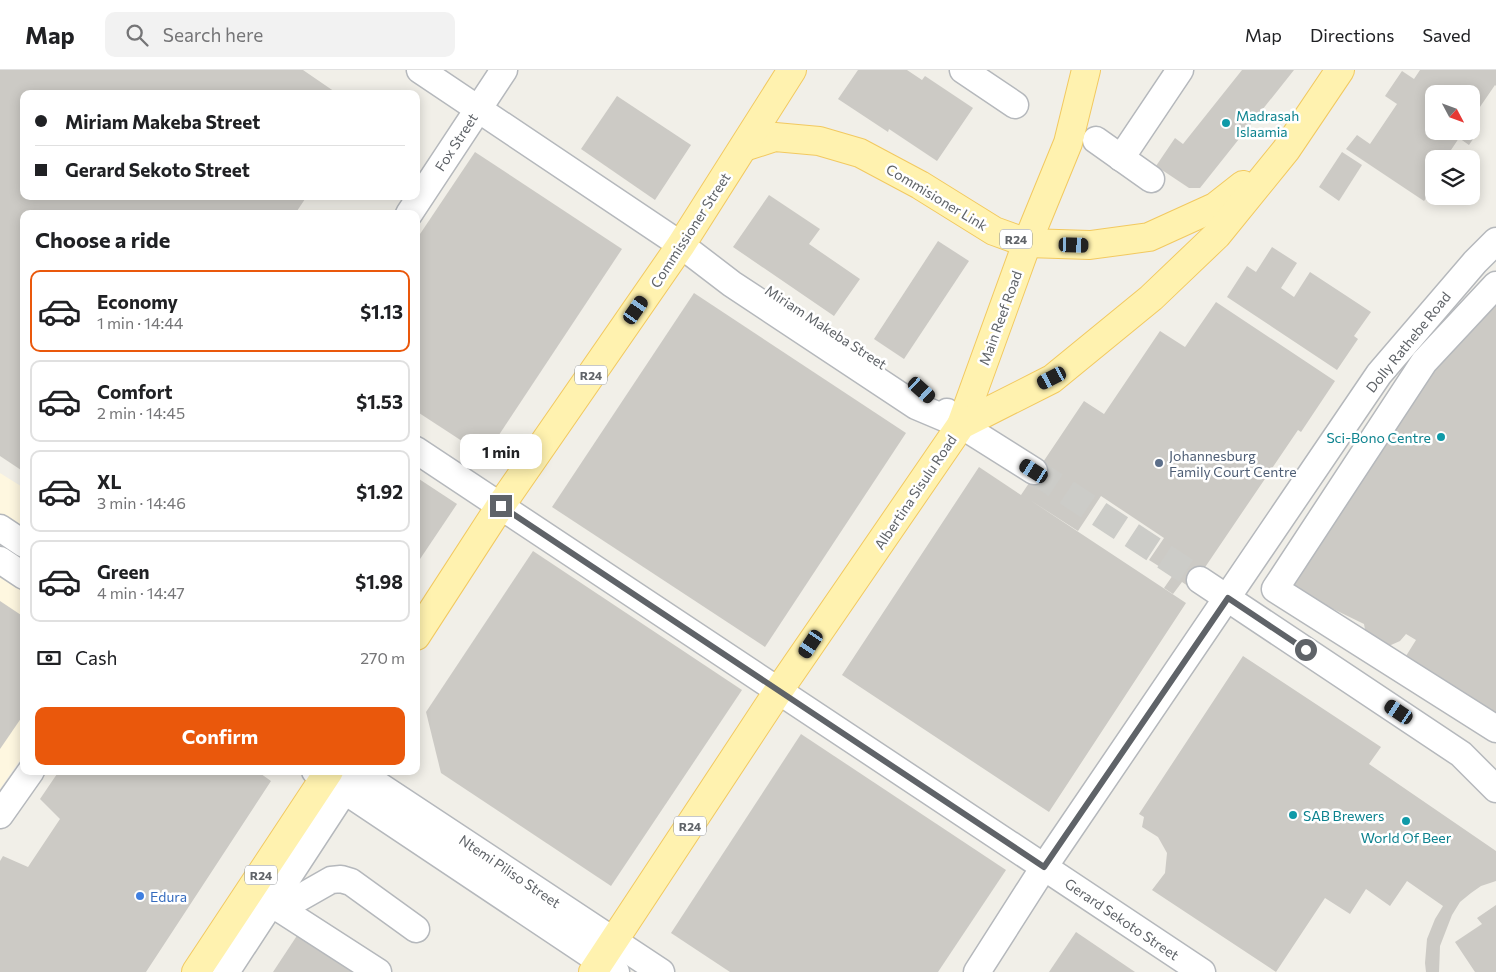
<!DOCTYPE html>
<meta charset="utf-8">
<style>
body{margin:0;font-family:Commissioner,sans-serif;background:#f2f2f2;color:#202124;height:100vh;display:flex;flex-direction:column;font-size:19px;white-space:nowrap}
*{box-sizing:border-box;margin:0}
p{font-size:16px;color:#757577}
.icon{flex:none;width:28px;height:28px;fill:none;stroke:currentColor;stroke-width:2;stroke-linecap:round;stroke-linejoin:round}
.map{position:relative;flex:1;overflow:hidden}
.panel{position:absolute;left:20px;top:140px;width:400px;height:565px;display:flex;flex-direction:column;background:#fff;border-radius:10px;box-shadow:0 2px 12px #0003}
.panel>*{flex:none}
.guide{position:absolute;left:20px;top:20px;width:400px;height:110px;border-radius:10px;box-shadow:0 2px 12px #0003;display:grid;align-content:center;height:110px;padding:0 15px;background:#fff}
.needle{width:32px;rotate:131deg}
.buttons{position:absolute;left:1425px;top:15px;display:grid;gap:10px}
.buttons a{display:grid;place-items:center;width:55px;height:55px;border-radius:10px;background:#fff;box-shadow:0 2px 12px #0003;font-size:25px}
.end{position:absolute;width:22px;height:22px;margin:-11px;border:6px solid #5f6368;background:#fff;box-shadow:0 0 0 2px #fff}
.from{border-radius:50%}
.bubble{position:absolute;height:35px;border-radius:10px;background:#fff;box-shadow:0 2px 12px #0003;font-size:16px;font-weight:700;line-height:35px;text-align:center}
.car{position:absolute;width:15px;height:30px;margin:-15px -8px;border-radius:6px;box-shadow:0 0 4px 1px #0007;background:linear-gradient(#222 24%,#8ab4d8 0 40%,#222 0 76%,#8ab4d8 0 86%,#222 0)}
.guide b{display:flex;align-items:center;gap:18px;height:48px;font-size:19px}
.guide b+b{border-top:1px solid #e0e0e0}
.guide i{width:12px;height:12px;background:#202124}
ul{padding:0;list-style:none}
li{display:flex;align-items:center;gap:15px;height:82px;margin:0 10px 8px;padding:0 5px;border:2px solid #e0e0e0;border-radius:10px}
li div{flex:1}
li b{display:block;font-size:19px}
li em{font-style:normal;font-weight:700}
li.selected{border-color:#ea580c}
li>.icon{width:45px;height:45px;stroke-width:1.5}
h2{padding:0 15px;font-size:22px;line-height:60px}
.pay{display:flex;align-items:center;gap:12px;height:55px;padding:0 15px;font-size:19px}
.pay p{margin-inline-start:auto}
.cta{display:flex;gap:10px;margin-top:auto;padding:10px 15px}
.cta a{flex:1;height:58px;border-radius:10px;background:#ea580c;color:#fff;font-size:20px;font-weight:700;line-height:58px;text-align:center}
header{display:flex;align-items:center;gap:30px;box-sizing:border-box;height:70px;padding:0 25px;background:#fff;border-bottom:1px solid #e0e0e0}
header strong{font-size:24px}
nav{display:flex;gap:28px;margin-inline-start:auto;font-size:18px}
.search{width:350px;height:45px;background:#f2f2f2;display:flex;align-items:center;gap:12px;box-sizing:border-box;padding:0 18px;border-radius:10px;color:#757577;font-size:19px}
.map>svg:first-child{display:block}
.commercial{fill:#fef7e0}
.building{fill:#cccac5}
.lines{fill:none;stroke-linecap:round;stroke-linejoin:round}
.minor-tunnel{stroke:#ccccc8;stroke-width:26;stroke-dasharray:26 13;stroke-linecap:butt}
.minor-casing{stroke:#b5b8bc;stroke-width:29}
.major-casing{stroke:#f2c960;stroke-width:30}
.minor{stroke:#fff;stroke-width:26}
.major{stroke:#fff2af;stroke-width:28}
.route{stroke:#5f6368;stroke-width:6}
.culture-dot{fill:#0f9aa8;stroke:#fff;stroke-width:2}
.service-dot{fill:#5c6f8a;stroke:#fff;stroke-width:2}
.shop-dot{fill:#3f7fe0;stroke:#fff;stroke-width:2}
.labels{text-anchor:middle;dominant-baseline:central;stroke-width:5;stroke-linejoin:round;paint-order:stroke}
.shield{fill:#fff;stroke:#8f9295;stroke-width:1}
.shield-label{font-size:12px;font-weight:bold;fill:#5f6368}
.culture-label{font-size:14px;fill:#0d838f;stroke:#fff;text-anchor:start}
.street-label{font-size:14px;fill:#5f6368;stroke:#fff}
.service-label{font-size:14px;fill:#4e5e75;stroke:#fff;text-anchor:start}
.shop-label{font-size:14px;fill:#366cbe;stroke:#fff;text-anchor:start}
</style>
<header>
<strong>Map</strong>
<div class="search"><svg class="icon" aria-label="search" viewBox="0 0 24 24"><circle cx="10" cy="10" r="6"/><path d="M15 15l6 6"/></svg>Search here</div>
<nav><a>Map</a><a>Directions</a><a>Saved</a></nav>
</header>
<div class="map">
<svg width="1496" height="902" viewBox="0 0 1496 902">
<rect width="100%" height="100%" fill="#f1efe8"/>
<!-- commercial -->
<path class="commercial" d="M0 403 24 418V684L0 719Z"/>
<!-- building -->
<g class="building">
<path d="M0 0H303L338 24H24V126H307L295 144H24V402L0 386Z"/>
<path d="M858 0H907L922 10 925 6 973 38 937 91 889 59 888 62 838 29Z"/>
<path d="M1242 0H1294L1200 118H1189L1156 96 1175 68 1183 74Z"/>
<path d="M1420 0H1496V16L1495 15 1471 50V24H1434V61H1471V60L1477 63 1469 75 1459 68 1445 89H1434V116L1424 131 1346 79 1357 65 1370 74 1397 34 1385 26 1402 1 1414 9Z"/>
<path d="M617 26 691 75 655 130 581 79Z"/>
<path d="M475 82 622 179 485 386 416 341V170Z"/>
<path d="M1342 82 1362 95 1339 131 1319 117Z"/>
<path d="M769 125 820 159 809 174 860 209 834 246 733 177Z"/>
<path d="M938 171 969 191 904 289 874 269Z"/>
<path d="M1272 177 1297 193 1281 218 1294 227 1310 202 1371 242 1354 266 1358 269 1337 300 1227 227 1247 196 1256 202Z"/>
<path d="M694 223 906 363 765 577 552 437Z"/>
<path d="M1496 229V647L1406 586 1416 570 1406 564 1400 571 1391 575 1382 576 1366 565 1364 554 1290 518 1437 290Z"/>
<path d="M1216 232 1335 311 1301 362 1298 360 1191 518 1182 512 1173 524 1164 518 1173 505 1149 490 1164 468 1101 426 1078 461 1030 430 1186 533 1049 742 842 605 979 397 1021 425 1084 331 1104 344 1160 261 1185 277Z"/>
<path d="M416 407 457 434 416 495Z"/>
<path d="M533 481 742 620 611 816 441 703 426 642Z"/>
<path d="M0 531 24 547V644L0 679Z"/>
<path d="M1243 586 1381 677 1369 694 1496 781V811L1481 816 1471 823 1460 832 1452 845 1440 876 1439 902H1426L1425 893 1427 869 1435 849 1443 836 1407 811 1390 836 1366 819 1350 844 1325 828 1276 902 1152 820 1165 803 1167 783 1158 767 1142 757 1144 747 1139 744Z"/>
<path d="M801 664 1006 800 938 902H730L671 863Z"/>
<path d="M59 701H257L271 711 146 902H0V791L3 786 28 797 60 749 40 729Z"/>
<path d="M1496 835V902H1475L1455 872 1482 854 1477 848Z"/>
<path d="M304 855 376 902H273Z"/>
<path d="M1076 862 1135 902H1049Z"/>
</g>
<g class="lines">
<!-- minor-tunnel -->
<path class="minor-tunnel" d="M1034 401 1200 510"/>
<!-- minor casing -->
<g class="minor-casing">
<g id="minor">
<path d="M420 0 681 175 732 214 916 336 961 355"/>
<path d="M963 0 1015 35"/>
<path d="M1096 70 1151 109"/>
<path d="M1121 88 1180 0"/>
<path d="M409 144 504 0"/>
<path d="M1496 215 1424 292 1275 519 1496 659"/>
<path d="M947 342 961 355 1034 401"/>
<path d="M416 380 1202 902"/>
<path d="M0 458 24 474"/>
<path d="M0 490 24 506"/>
<path d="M1200 510 1461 684 1496 719"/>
<path d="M315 701 616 902"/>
<path d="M357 701 661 902"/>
<path d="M0 745 31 701"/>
<path d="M271 833 378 902"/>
<path d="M280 839 331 810 341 809 351 812 416 859"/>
<path d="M226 902 354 706"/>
<path d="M977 902 1044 797 1379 304 1475 192 1496 171"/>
</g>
</g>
<!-- major casing -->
<g class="major-casing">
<g id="major">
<path d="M744 77 775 67 819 71 860 83 920 115 994 161 1027 173 1090 175 1149 167 1215 137 1243 115"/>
<path d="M961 355 1027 173 1068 73 1086 0"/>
<path d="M416 566 501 435 681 175 792 0"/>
<path d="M196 902 329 701"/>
<path d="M593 902 779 620 961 355 1052 309 1151 228 1217 165 1286 80 1340 0"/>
</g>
</g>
<!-- minor -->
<use href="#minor" class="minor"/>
<!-- major -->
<use href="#major" class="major"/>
</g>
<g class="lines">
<!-- route -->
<path class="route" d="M501 436 1044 797 1228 528 1306 580"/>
</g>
<!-- markers -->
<g class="culture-dot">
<circle cx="1226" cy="53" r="5"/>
<circle cx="1441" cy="367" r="5"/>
<circle cx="1293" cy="745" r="5"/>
<circle cx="1406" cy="751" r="5"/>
</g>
<circle class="service-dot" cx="1159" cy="393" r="5"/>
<circle class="shop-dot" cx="140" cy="826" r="5"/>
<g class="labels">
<!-- shield labels -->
<g class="shield">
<rect x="1000" y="159.5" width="32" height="19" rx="4"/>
<rect x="575" y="295.5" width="32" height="19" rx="4"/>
<rect x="674" y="746.5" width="32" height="19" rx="4"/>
<rect x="245" y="795.5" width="32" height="19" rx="4"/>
</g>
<g class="shield-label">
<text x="1016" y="169">R24</text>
<text x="591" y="305">R24</text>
<text x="690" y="756">R24</text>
<text x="261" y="805">R24</text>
</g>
<!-- culture labels -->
<g class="culture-label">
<text x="1236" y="45">Madrasah<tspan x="1236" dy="16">Islaamia</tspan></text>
<text x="1431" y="367" text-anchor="end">Sci-Bono Centre</text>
<text x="1303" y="745">SAB Brewers</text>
<text x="1406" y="767" text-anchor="middle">World Of Beer</text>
</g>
<!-- street labels -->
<g class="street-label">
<text transform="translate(456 72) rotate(-57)">Fox Street</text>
<text transform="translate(937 127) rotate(31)">Commisioner Link</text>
<text transform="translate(690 160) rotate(-57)">Commissioner Street</text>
<text transform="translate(1000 248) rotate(-70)">Main Reef Road</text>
<text transform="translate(826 257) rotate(33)">Miriam Makeba Street</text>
<text transform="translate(1408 272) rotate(-51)">Dolly Rathebe Road</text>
<text transform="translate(915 422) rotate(-56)">Albertina Sisulu Road</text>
<text transform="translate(510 801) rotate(34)">Ntemi Piliso Street</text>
<text transform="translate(1122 849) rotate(34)">Gerard Sekoto Street</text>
</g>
<!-- service labels -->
<g class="service-label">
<text x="1169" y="385">Johannesburg<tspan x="1169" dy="16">Family Court Centre</tspan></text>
</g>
<!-- shop labels -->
<g class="shop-label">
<text x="150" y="826">Edura</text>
</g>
</g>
</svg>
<div class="buttons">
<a><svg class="needle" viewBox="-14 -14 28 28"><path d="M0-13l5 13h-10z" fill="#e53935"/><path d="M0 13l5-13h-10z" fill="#757577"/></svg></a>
<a><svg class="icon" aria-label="layers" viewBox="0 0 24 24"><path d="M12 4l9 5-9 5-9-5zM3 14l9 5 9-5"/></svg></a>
</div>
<i class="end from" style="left:1306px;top:580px"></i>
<i class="end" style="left:501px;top:436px"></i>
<div class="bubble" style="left:460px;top:364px;width:82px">1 min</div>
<i class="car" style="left:1074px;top:175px;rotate:92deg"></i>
<i class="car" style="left:636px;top:240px;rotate:35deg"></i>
<i class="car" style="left:1052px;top:308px;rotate:243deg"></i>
<i class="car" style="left:922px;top:320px;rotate:132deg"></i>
<i class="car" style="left:1034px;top:401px;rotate:302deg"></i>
<i class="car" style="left:811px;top:574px;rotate:214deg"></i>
<i class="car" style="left:1399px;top:642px;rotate:304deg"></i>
<div class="guide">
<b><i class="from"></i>Miriam Makeba Street</b>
<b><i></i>Gerard Sekoto Street</b>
</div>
<section class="panel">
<h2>Choose a ride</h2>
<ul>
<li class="selected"><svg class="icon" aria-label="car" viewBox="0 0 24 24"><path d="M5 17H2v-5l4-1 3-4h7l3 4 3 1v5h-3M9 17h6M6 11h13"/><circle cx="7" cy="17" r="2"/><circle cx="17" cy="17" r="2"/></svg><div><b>Economy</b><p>1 min · 14:44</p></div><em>$1.13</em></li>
<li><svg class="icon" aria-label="car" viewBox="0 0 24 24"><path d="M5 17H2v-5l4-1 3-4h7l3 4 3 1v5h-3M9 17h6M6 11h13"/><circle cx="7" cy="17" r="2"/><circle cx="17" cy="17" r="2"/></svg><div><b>Comfort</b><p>2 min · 14:45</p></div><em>$1.53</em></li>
<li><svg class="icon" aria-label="car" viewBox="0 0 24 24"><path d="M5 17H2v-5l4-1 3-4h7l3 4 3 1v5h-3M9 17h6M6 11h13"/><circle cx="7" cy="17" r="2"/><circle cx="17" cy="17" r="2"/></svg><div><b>XL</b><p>3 min · 14:46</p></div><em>$1.92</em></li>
<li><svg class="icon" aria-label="car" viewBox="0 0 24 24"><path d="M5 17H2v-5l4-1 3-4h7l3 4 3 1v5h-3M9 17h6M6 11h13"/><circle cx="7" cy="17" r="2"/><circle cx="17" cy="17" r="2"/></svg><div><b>Green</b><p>4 min · 14:47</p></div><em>$1.98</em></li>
</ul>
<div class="pay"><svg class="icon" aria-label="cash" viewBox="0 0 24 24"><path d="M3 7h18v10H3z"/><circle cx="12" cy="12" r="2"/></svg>Cash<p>270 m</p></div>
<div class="cta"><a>Confirm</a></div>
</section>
</div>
